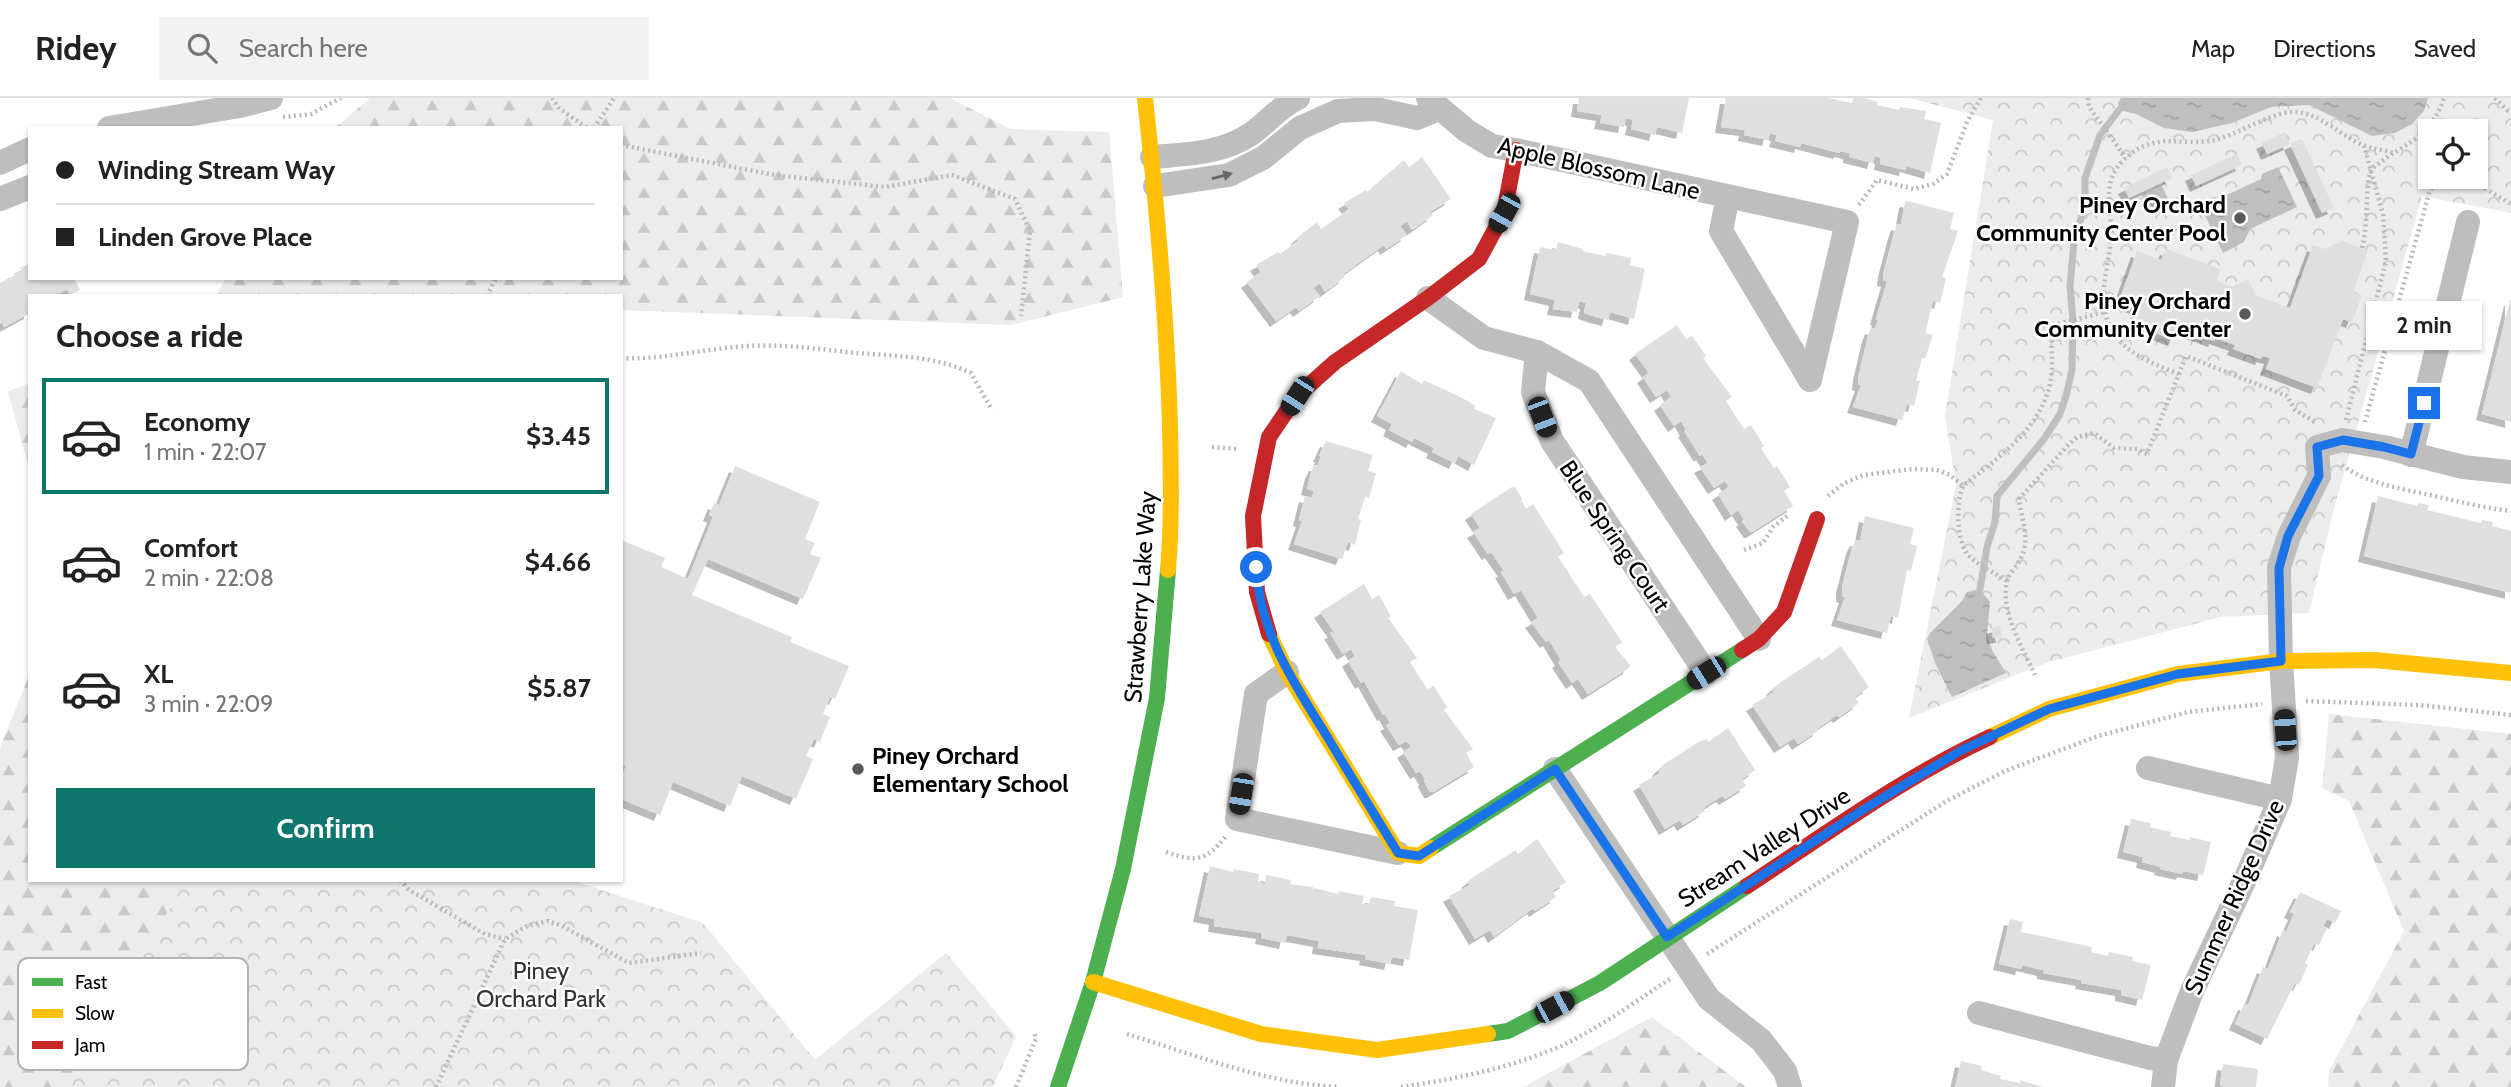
<!DOCTYPE html>
<meta charset="utf-8">
<style>
body{margin:0;font-family:Cabin,sans-serif;background:#f2f2f2;color:#222;height:100vh;display:flex;flex-direction:column;font-size:26px;white-space:nowrap}
*{box-sizing:border-box;margin:0}
p{font-size:23px;color:#767676}
.icon{flex:none;width:38px;height:38px;fill:none;stroke:currentColor;stroke-width:2;stroke-linecap:round;stroke-linejoin:round}
.map{position:relative;flex:1;overflow:hidden}
.drawer{position:absolute;left:28px;top:196px;width:595px;height:588px;display:flex;flex-direction:column;background:#fff;border-radius:0px;box-shadow:0 2px 5px #0004}
.drawer>*{flex:none}
.banner{position:absolute;left:28px;top:28px;width:595px;height:154px;border-radius:0px;box-shadow:0 2px 5px #0004;display:grid;align-content:center;height:154px;padding:0 28px;background:#fff}
.buttons{position:absolute;left:2418px;top:21px;display:grid;gap:14px}
.buttons a{display:grid;place-items:center;width:70px;height:70px;border-radius:0px;background:#fff;box-shadow:0 2px 5px #0004;font-size:35px}
.end{position:absolute;width:32px;height:32px;margin:-16px;border:9px solid #1a73e8;background:#fff;box-shadow:0 0 0 4px #fff}
.from{border-radius:50%}
.bubble{position:absolute;height:49px;border-radius:0px;background:#fff;box-shadow:0 2px 5px #0004;font-size:23px;font-weight:800;line-height:49px;text-align:center}
.car{position:absolute;width:21px;height:42px;margin:-21px -10px;border-radius:9px;box-shadow:0 0 5px 2px #0007;background:linear-gradient(#222 24%,#8ab4d8 0 40%,#222 0 76%,#8ab4d8 0 86%,#222 0)}
.banner b{display:flex;align-items:center;gap:24px;height:66px;font-size:26px}
.banner b+b{border-top:2px solid #e0e0e0}
.banner i{width:18px;height:18px;background:#222}
ul{padding:0;list-style:none}
li{display:flex;align-items:center;gap:21px;height:116px;margin:0 14px 10px;padding:0 14px;border:4px solid transparent;border-radius:0px}
li div{flex:1}
li b{display:block;font-size:26px}
li em{font-style:normal;font-weight:800}
li.on{border-color:#0f766e}
li>.icon{width:63px;height:63px;stroke-width:1.5}
h2{padding:0 28px;font-size:32px;line-height:84px}
.cta{display:flex;gap:14px;margin-top:auto;padding:14px 28px}
.cta a{flex:1;height:80px;border-radius:0px;background:#0f766e;color:#fff;font-size:28px;font-weight:800;line-height:80px;text-align:center}
header{display:flex;align-items:center;gap:42px;box-sizing:border-box;height:98px;padding:0 35px;background:#fff;border-bottom:2px solid #e0e0e0}
header strong{font-size:33px}
nav{display:flex;gap:38px;margin-inline-start:auto;font-size:24px}
.search{width:490px;height:63px;background:#f2f2f2;display:flex;align-items:center;gap:18px;box-sizing:border-box;padding:0 24px;border-radius:0px;color:#767676;font-size:26px}
.map>svg:first-child{display:block}
.forest{fill:url(#forest-firs)}
.park{fill:url(#park-crowns);fill-rule:evenodd}
.water{fill:url(#water-ripples)}
.lines{fill:none;stroke-linecap:round;stroke-linejoin:round}
.stream{stroke:#bfbfbf;stroke-width:7}
.building{fill:#dfdfdf;filter:url(#shadow)}
.path{stroke:#b9b9b9;stroke-width:4.5;stroke-dasharray:2 3.5;stroke-linecap:butt}
.street{stroke:#bebebe;stroke-width:24}
.fast{stroke:#4caf50;stroke-width:16}
.slow{stroke:#ffc107;stroke-width:16}
.jam{stroke:#c62828;stroke-width:16}
.oneway{fill:#686868}
.route{stroke:#1a73e8;stroke-width:9}
.poi-dot{fill:#595959;stroke:#fff;stroke-width:2.5}
.labels{text-anchor:middle;dominant-baseline:central;stroke-width:5;stroke-linejoin:round;paint-order:stroke}
.street-label{font-size:24px;fill:#000;stroke:#fff}
.poi-label{font-size:24px;font-weight:bold;fill:#000;stroke:#fff;text-anchor:end}
.park-label{font-size:24px;fill:#333;stroke:#fff}
.key{fill:#fff;stroke:#b2b2b2;stroke-width:2}
.key-label{font-size:19px;fill:#000}
</style>
<header>
<strong>Ridey</strong>
<div class="search"><svg class="icon" aria-label="search" viewBox="0 0 24 24"><circle cx="10" cy="10" r="6"/><path d="M15 15l6 6"/></svg>Search here</div>
<nav><a>Map</a><a>Directions</a><a>Saved</a></nav>
</header>
<div class="map">
<svg width="2511" height="989" viewBox="0 0 2511 989">
<defs>
<pattern id="forest-firs" width="22" height="20" patternUnits="userSpaceOnUse" patternTransform="scale(1.75)"><rect width="22" height="20" fill="#ececec"/><path d="M5 1l3.5 6h-7zM16 11l3.5 6h-7z" fill="#c9c9c9"/></pattern>
<pattern id="park-crowns" width="20" height="18" patternUnits="userSpaceOnUse" patternTransform="scale(1.75)"><rect width="20" height="18" fill="#ececec"/><path d="M2 6a3 3 0 1 1 6 0M12 15a3 3 0 1 1 6 0" fill="none" stroke="#c9c9c9"/></pattern>
<pattern id="water-ripples" width="26" height="14" patternUnits="userSpaceOnUse" patternTransform="scale(1.75)"><rect width="26" height="14" fill="#bfbfbf"/><path d="M2 4q2-2 4 0t4 0M15 11q2-2 4 0t4 0" fill="none" stroke="#a2a2a2"/></pattern>
<filter id="shadow"><feDropShadow dx="-6" dy="6" stdDeviation="0" flood-color="#0004"/></filter>
</defs>
<rect width="100%" height="100%" fill="#fff"/>
<!-- forest -->
<g class="forest">
<path d="M370 0H950L1010 31 1109 34 1123 199 1011 227 621 212V198H216L226 180H621V30H335Z"/>
<path d="M30 285V374L8 294Z"/>
<path d="M30 575V782H187L65 989H0V650Z"/>
<path d="M2329 616 2511 636V989H2328L2329 973 2404 833 2349 703 2322 690Z"/>
<path d="M1652 919 1746 989H1523Z"/>
</g>
<!-- park -->
<g class="park">
<path d="M1909 0H2511V115L2422 98 2333 414 2309 515 2221 519 2049 564 1909 620 1956 387 1945 318 1993 22ZM2431 33H2476V79H2431Z"/>
<path d="M187 782H571L703 825 815 962 946 855 1016 938 993 989H65Z"/>
</g>
<!-- water -->
<g class="water">
<path d="M2121 0H2428L2424 13 2412 26 2395 35 2372 38 2309 7 2271 9 2232 25 2192 34 2164 30 2136 16 2119 12 2118 5Z"/>
<path d="M2278 69 2297 109 2250 131 2244 144 2223 155 2201 109 2261 81 2262 76Z"/>
<path d="M2162 88 2168 101 2161 115 2149 111 2142 97Z"/>
<path d="M1980 491 1990 504 1987 537 1992 552 2006 575 1952 599 1936 567 1927 541 1930 535 1962 503 1967 494Z"/>
</g>
<g class="lines">
<!-- stream -->
<path class="stream" d="M1980 491 1987 449 1995 424 1997 398 2044 341 2060 316 2066 298 2072 272 2073 223 2070 188 2074 144 2085 107V80L2100 37 2119 12"/>
</g>
<!-- building -->
<g class="building">
<path d="M1579 0H1689L1682 35 1657 29 1655 37 1631 31 1633 22 1626 20 1624 29 1600 25 1602 17 1577 13Z"/>
<path d="M1726 0H1828L1852 5 1853 0H1864L1878 4 1877 7 1899 12 1900 9 1926 13 1924 21 1941 25 1930 75 1906 68 1905 72 1880 66 1881 60 1875 58 1873 65 1849 59V55L1840 53 1839 55 1801 45 1800 49 1775 43 1777 37 1770 35 1768 42 1744 37 1745 32 1721 29Z"/>
<path d="M2285 34 2290 46 2267 56 2262 45Z"/>
<path d="M2302 41 2334 110 2322 115 2290 46Z"/>
<path d="M2237 56 2242 67 2196 88 2191 77Z"/>
<path d="M1422 59 1451 101 1430 114 1433 117 1412 132 1407 123 1400 128 1407 137 1386 151 1384 147 1343 176 1345 179 1325 194 1320 185 1313 190 1320 198 1299 213 1296 209 1276 223 1247 184 1261 174 1256 167 1278 154 1280 156 1298 143 1297 140 1317 124 1321 131 1349 111 1344 105 1366 92 1367 94 1404 62 1409 69Z"/>
<path d="M2167 69 2172 80 2129 100 2124 90Z"/>
<path d="M1907 103 1954 115 1950 131 1958 133 1942 179 1946 180 1940 205 1933 203 1925 235 1933 237 1925 261 1922 260 1916 283H1920L1914 308 1907 306 1902 322 1853 309 1861 287 1858 286 1859 276 1868 238 1871 230 1875 231 1878 222 1876 221 1887 183 1883 182 1884 173 1894 135 1897 126 1901 127 1905 104Z"/>
<path d="M2342 143 2368 153 2353 194 2362 197 2352 224 2343 221 2317 290 2266 271 2270 260 2262 258 2261 261 2233 251 2235 247 2215 240 2214 243 2187 233 2188 230 2180 227 2174 242 2132 226 2138 211 2119 203 2137 153 2161 162 2166 151 2221 171 2217 183 2232 189 2248 181 2256 197 2290 210 2313 147 2325 151Z"/>
<path d="M1558 144 1583 151 1582 153 1605 158 1606 155 1631 160 1630 167 1645 171 1634 221 1610 214 1608 222 1596 219 1584 215 1586 205 1579 203 1577 214 1553 211 1555 202 1530 196 1540 149 1556 152Z"/>
<path d="M30 165V180H74L80 192 70 197 67 191 54 198H30V215L4 229 2 224 0 226V185L22 173 20 170Z"/>
<path d="M2510 202H2511V324L2482 316Z"/>
<path d="M1677 227 1686 241 1692 238 1706 258 1703 260 1732 299 1726 303 1744 331 1751 327 1764 348 1761 350 1774 370 1777 368 1790 389 1784 393 1793 408 1752 434H1750L1742 423 1744 421 1738 412 1731 417 1718 396 1729 389 1725 383 1714 390 1700 369 1708 365 1702 356 1700 358 1684 333 1686 332 1681 323 1674 328 1660 307 1671 299 1667 292 1656 299 1643 279 1649 275 1635 256Z"/>
<path d="M1401 273 1422 286 1424 282 1454 296 1468 303 1475 308 1474 311 1496 320 1474 367 1458 358 1455 365 1432 354 1434 350 1414 340 1412 344 1389 332 1392 326 1377 318Z"/>
<path d="M1326 343 1373 357 1368 373 1376 375 1369 400 1365 399 1358 421 1361 422 1355 447 1348 444 1342 461 1294 446 1302 423 1299 422 1305 398 1312 400 1314 393 1307 391 1311 375 1315 367H1318L1321 358H1319Z"/>
<path d="M735 368 820 404 805 441 815 445 810 456 821 460 803 501 708 461 692 497 792 539 790 544 849 568 835 601 830 599 823 616 830 619 820 644 814 641 806 658 813 661 796 701 742 678 730 708 673 684 660 717 621 701V681L626 668 621 666V442L665 460 661 469 688 481 713 419 709 417 714 405 719 407Z"/>
<path d="M1512 389H1515L1522 401 1521 402 1526 411 1533 406 1564 455 1558 459 1563 466 1584 499 1590 496 1622 544 1615 549 1630 567 1629 570 1588 596 1578 581 1572 585 1558 564 1561 562 1549 542 1546 544 1531 524 1538 520 1521 492 1514 496 1501 474 1504 473 1491 454 1488 456 1473 434 1480 430 1471 416Z"/>
<path d="M2378 398 2417 408 2418 405 2429 407 2427 412 2481 425 2482 422 2493 424 2492 428 2511 433V495L2364 458Z"/>
<path d="M1865 418 1914 430 1910 446 1917 448 1911 473 1907 472 1898 520 1891 518 1887 535 1837 522 1845 499 1842 498V489L1852 450 1856 442 1860 443Z"/>
<path d="M1364 486 1372 501 1379 497 1391 519 1388 520 1417 560 1410 564 1427 591 1434 588 1447 609 1444 612 1473 651 1466 655 1474 669 1433 694H1430L1424 683 1425 681 1420 673 1416 675 1403 654 1411 649 1407 643 1399 647 1386 627 1390 625 1385 616 1383 617 1364 583 1361 585 1348 563 1355 558 1351 551 1343 556 1330 535 1334 534 1320 514Z"/>
<path d="M2000 528 2002 539 1993 540 1992 530Z"/>
<path d="M1841 548 1869 589 1855 599 1859 605 1839 619 1837 617 1818 630 1819 632 1798 646 1794 640 1780 649 1752 607 1774 594 1772 591 1778 586 1819 559 1822 562Z"/>
<path d="M1728 630 1755 672 1742 681 1746 688 1725 701 1722 698 1703 710 1705 713 1683 727 1680 722 1665 731 1639 687 1660 675 1658 672 1664 666 1697 645 1706 641 1708 644Z"/>
<path d="M2131 721 2151 725 2150 729 2171 734 2170 738 2189 742 2190 739 2211 744 2203 777 2183 773 2182 776 2160 771 2161 769 2142 764 2143 759 2123 754Z"/>
<path d="M1537 741 1566 784 1552 793 1556 799 1535 813 1533 810 1494 839 1490 832 1475 841 1449 798 1470 787 1467 784 1475 778 1516 752 1518 756Z"/>
<path d="M1210 768 1233 774 1234 771 1259 776 1258 784 1265 786 1266 777 1291 782 1290 786 1313 789V792L1315 790 1338 796 1339 793 1364 798 1362 806 1369 807 1371 799 1395 803 1394 808 1418 812 1409 862 1392 859 1390 866 1365 861 1366 857 1318 850 1319 843 1287 837 1285 845 1261 840 1262 835 1214 828 1215 821 1199 818Z"/>
<path d="M2300 794 2341 813 2335 825 2327 821 2323 828 2327 830 2319 847 2314 846 2305 865 2308 867 2299 887 2295 885 2267 941 2235 926 2244 906 2248 907 2263 869 2268 871 2283 832 2286 834 2294 816 2290 814Z"/>
<path d="M2010 821 2023 824 2021 834 2092 849 2091 854 2108 858 2109 854 2133 859 2132 863 2151 867 2142 902 2121 897V892L2081 885 2082 882 2076 881 2043 875V872L2022 867 2021 871 1999 866Z"/>
<path d="M1961 963 1982 968 1981 972 2001 978 2000 981 2020 985V982L2043 989H1955Z"/>
<path d="M2223 966 2258 971 2256 989H2225L2220 987Z"/>
</g>
<g class="lines">
<!-- path -->
<g class="path">
<path d="M552 0 559 10 587 30"/>
<path d="M2088 0 2089 9 2126 60"/>
<path d="M2495 0 2508 13H2511"/>
<path d="M283 19 311 16 341 0"/>
<path d="M594 30 614 0"/>
<path d="M2419 40 2431 51"/>
<path d="M621 47 774 77 885 89 952 77 1015 101 1030 133 1021 218"/>
<path d="M2466 79 2511 106"/>
<path d="M1859 107 1877 82 1914 91 1933 86 1947 76 1967 24 1981 0"/>
<path d="M2362 150C2369 124 2364 97 2371 71L2393 55"/>
<path d="M487 198 496 180"/>
<path d="M621 260C664 262 706 250 749 248 784 246 820 251 856 255 895 258 935 258 971 275L992 312"/>
<path d="M2179 276C2152 265 2124 256 2110 229 2096 200 2109 170 2111 140 2112 122 2107 105 2110 87 2111 77 2119 66 2126 60 2159 30 2187 52 2222 40 2243 33 2276 12 2297 14 2321 16 2341 38 2363 47 2373 51 2384 52 2394 55 2418 40 2435 28 2444 0"/>
<path d="M2346 322 2386 163 2383 116 2364 48"/>
<path d="M2365 324 2430 92 2441 79"/>
<path d="M1212 349 1239 351"/>
<path d="M2342 367C2368 386 2399 390 2430 397 2457 403 2483 410 2511 413"/>
<path d="M1828 398 1843 386 1863 377 1913 371 1937 372 1950 377 1963 388"/>
<path d="M1744 452 1763 445 1773 429 1787 418"/>
<path d="M2007 483C1995 475 1979 468 1969 458 1956 444 1956 404 1963 388 1999 359 2043 330 2051 281 2054 262 2049 245 2054 227L2105 214"/>
<path d="M2035 577C2023 550 2000 515 2007 483 2009 475 2018 468 2021 460 2031 439 2021 422 2019 401L2067 348 2077 339 2094 335 2114 350 2137 351 2147 356 2186 258 2287 298 2295 312 2317 325"/>
<path d="M2306 603 2419 607 2511 617"/>
<path d="M1166 754C1195 764 1206 764 1225 739"/>
<path d="M400 782 409 792 485 836 505 841"/>
<path d="M1707 856 1945 704 2005 673 2098 638 2188 614 2262 606"/>
<path d="M1127 936C1196 957 1267 986 1340 989"/>
<path d="M436 989 505 841 527 828 548 823 562 828 629 865 701 855"/>
<path d="M1016 989 1036 941 1034 933"/>
<path d="M1401 989C1455 981 1510 970 1561 948 1599 930 1635 904 1670 881"/>
</g>
<!-- street -->
<g class="street">
<path d="M1428 0 1467 33 1492 48 1516 52 1847 124 1810 282 1721 133 1728 98"/>
<path d="M109 30 240 8 271 0"/>
<path d="M1152 59C1186 56 1221 56 1251 36 1268 24 1279 9 1298 0"/>
<path d="M0 65 30 51"/>
<path d="M1155 88 1229 77 1263 60 1300 30 1338 13 1376 11 1417 20 1439 11"/>
<path d="M0 101 30 89"/>
<path d="M1428 200 1484 240 1537 254 1589 283 1759 541"/>
<path d="M1537 254 1533 294 1552 343 1706 575"/>
<path d="M2411 357 2468 124"/>
<path d="M1287 574 1256 596 1237 721 1398 755"/>
<path d="M2148 670 2280 701"/>
<path d="M1555 671 1709 901 1761 942 1785 973 1790 989"/>
<path d="M1979 915 2150 960 2166 962"/>
<path d="M2163 989 2166 962 2192 893 2248 775 2280 701 2287 660 2281 563 2279 469 2289 438 2319 378 2317 349 2342 342 2384 349 2463 369 2511 374"/>
</g>
<!-- fast -->
<g class="fast">
<path d="M1431 750 1742 552"/>
<path d="M1488 936 1508 933 1600 885 1747 788"/>
<path d="M1058 989 1093 884 1123 771 1157 600 1168 472"/>
</g>
<!-- slow -->
<g class="slow">
<path d="M1145 0C1157 110 1167 219 1170 329 1171 377 1172 424 1168 472"/>
<path d="M1269 536 1287 574 1398 755 1419 758 1431 750"/>
<path d="M1990 639 2049 611 2178 576 2281 563 2374 562 2511 575"/>
<path d="M1093 884 1261 936 1377 952 1488 936"/>
</g>
<!-- jam -->
<g class="jam">
<path d="M1269 536 1257 494 1253 418 1269 339 1297 298 1335 264 1428 200 1479 161 1504 115 1516 52"/>
<path d="M1742 552 1759 541 1784 514 1817 421"/>
<path d="M1747 788C1826 736 1904 679 1990 639"/>
</g>
</g>
<!-- one-way arrows -->
<defs><path id="oneway-solid" d="M-6-.8H1V-3.2L6.5 0L1 3.2V.8H-6Z" transform="scale(1.75)"/></defs>
<use class="oneway" href="#oneway-solid" transform="translate(1222 78) rotate(-15)"/>
<g class="lines">
<!-- route -->
<path class="route" d="M1256 469C1260 536 1294 585 1328 640 1351 679 1375 717 1398 755L1419 758 1555 671 1667 839 1861 713 1960 653 2049 611 2178 576 2281 563 2279 470 2288 438 2319 378 2317 349 2343 342 2384 349 2411 356 2424 305"/>
</g>
<!-- markers -->
<g class="poi-dot">
<circle cx="2240" cy="120" r="7"/>
<circle cx="2245" cy="216" r="7"/>
<circle cx="858" cy="671" r="7"/>
</g>
<g class="labels">
<!-- street labels -->
<g class="street-label">
<text transform="translate(1599 70) rotate(13)">Apple Blossom Lane</text>
<text transform="translate(1615 438) rotate(56)">Blue Spring Court</text>
<text transform="translate(1140 499) rotate(-86)">Strawberry Lake Way</text>
<text transform="translate(1764 749) rotate(-33)">Stream Valley Drive</text>
<text transform="translate(2234 799) rotate(-66)">Summer Ridge Drive</text>
</g>
<!-- poi labels -->
<g class="poi-label">
<text x="2226" y="106">Piney Orchard<tspan x="2226" dy="28">Community Center Pool</tspan></text>
<text x="2231" y="202">Piney Orchard<tspan x="2231" dy="28">Community Center</tspan></text>
<text x="872" y="657" text-anchor="start">Piney Orchard<tspan x="872" dy="28">Elementary School</tspan></text>
</g>
<!-- park labels -->
<g class="park-label">
<text x="541" y="872">Piney<tspan x="541" dy="28">Orchard Park</tspan></text>
</g>
</g>
<!-- legend -->
<rect x="18" y="860" width="230" height="112" rx="10" class="key"/>
<rect x="32" y="880" width="31" height="8" fill="#4caf50"/>
<rect x="32" y="911" width="31" height="9" fill="#ffc107"/>
<rect x="32" y="943" width="31" height="8" fill="#c62828"/>
<g class="key-label">
<text x="75" y="891">Fast</text>
<text x="75" y="922">Slow</text>
<text x="75" y="954">Jam</text>
</g>
</svg>
<div class="buttons">
<a><svg class="icon" aria-label="locate" viewBox="0 0 24 24"><circle cx="12" cy="12" r="6"/><path d="M12 2v4M12 18v4M2 12h4M18 12h4"/></svg></a>
</div>
<i class="end from" style="left:1256px;top:469px"></i>
<i class="end" style="left:2424px;top:305px"></i>
<div class="bubble" style="left:2366px;top:203px;width:116px">2 min</div>
<i class="car" style="left:1504px;top:115px;rotate:209deg"></i>
<i class="car" style="left:1297px;top:298px;rotate:213deg"></i>
<i class="car" style="left:1542px;top:319px;rotate:159deg"></i>
<i class="car" style="left:1706px;top:575px;rotate:238deg"></i>
<i class="car" style="left:2285px;top:632px;rotate:356deg"></i>
<i class="car" style="left:1241px;top:696px;rotate:189deg"></i>
<i class="car" style="left:1554px;top:909px;rotate:62deg"></i>
<div class="banner">
<b><i class="from"></i>Winding Stream Way</b>
<b><i></i>Linden Grove Place</b>
</div>
<section class="drawer">
<h2>Choose a ride</h2>
<ul>
<li class="on"><svg class="icon" aria-label="car" viewBox="0 0 24 24"><path d="M5 17H2v-5l4-1 3-4h7l3 4 3 1v5h-3M9 17h6M6 11h13"/><circle cx="7" cy="17" r="2"/><circle cx="17" cy="17" r="2"/></svg><div><b>Economy</b><p>1 min · 22:07</p></div><em>$3.45</em></li>
<li><svg class="icon" aria-label="car" viewBox="0 0 24 24"><path d="M5 17H2v-5l4-1 3-4h7l3 4 3 1v5h-3M9 17h6M6 11h13"/><circle cx="7" cy="17" r="2"/><circle cx="17" cy="17" r="2"/></svg><div><b>Comfort</b><p>2 min · 22:08</p></div><em>$4.66</em></li>
<li><svg class="icon" aria-label="car" viewBox="0 0 24 24"><path d="M5 17H2v-5l4-1 3-4h7l3 4 3 1v5h-3M9 17h6M6 11h13"/><circle cx="7" cy="17" r="2"/><circle cx="17" cy="17" r="2"/></svg><div><b>XL</b><p>3 min · 22:09</p></div><em>$5.87</em></li>
</ul>
<div class="cta"><a>Confirm</a></div>
</section>
</div>
